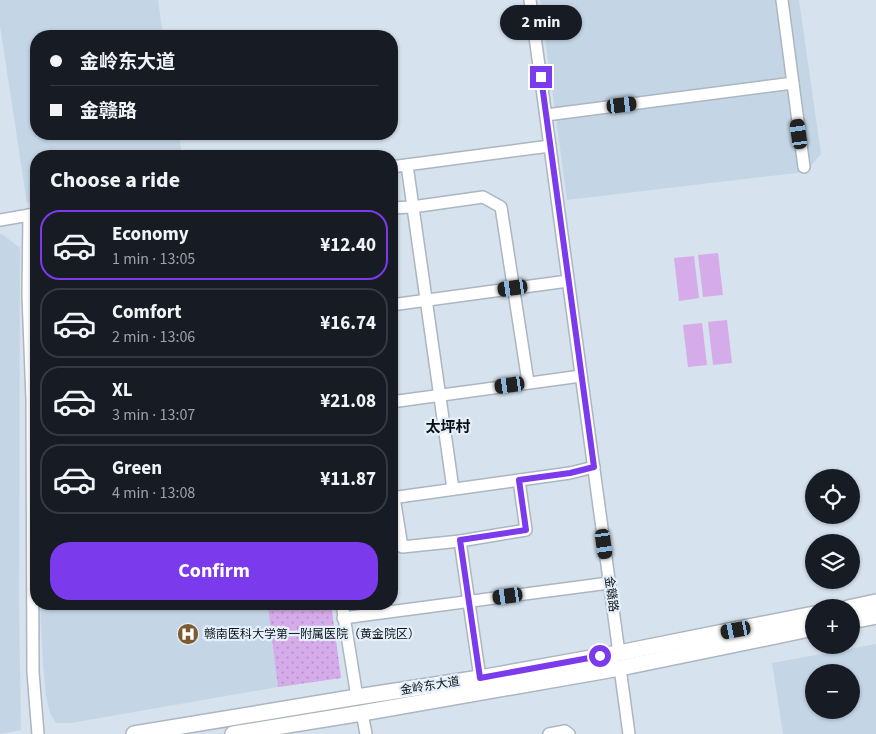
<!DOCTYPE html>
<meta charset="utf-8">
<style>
body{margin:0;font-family:"Source Sans 3","Noto Sans SC",sans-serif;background:#20242c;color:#f1f3f6;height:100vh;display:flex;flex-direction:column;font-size:19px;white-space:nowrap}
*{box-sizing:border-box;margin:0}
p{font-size:16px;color:#9ea1a6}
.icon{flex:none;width:28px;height:28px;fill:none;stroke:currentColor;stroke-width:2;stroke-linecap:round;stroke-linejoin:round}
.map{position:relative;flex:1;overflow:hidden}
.drawer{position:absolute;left:30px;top:150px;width:368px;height:460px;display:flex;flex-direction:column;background:#171b24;border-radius:20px;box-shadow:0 1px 4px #0004}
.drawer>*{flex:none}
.guide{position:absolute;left:30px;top:30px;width:368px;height:110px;border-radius:20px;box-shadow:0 1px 4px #0004;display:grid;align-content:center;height:110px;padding:0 20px;background:#171b24}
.tools{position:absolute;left:805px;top:469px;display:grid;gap:10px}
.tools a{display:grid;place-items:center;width:55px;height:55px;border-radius:50%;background:#171b24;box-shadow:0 1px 4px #0004;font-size:25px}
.end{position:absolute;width:22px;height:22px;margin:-11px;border:6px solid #7c3aed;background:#fff;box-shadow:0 0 0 2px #fff}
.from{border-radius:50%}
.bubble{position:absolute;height:35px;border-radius:18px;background:#171b24;box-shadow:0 1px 4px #0004;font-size:16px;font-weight:700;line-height:35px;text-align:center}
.car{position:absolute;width:15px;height:30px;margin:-15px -8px;border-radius:6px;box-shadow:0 0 4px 1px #0007;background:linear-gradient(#222 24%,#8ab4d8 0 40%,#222 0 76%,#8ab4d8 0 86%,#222 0)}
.guide b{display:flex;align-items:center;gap:18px;height:48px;font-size:19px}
.guide b+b{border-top:1px solid #363941}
.guide i{width:12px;height:12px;background:#f1f3f6}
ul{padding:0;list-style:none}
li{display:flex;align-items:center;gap:15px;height:70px;margin:0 10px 8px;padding:0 10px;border:2px solid #363941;border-radius:20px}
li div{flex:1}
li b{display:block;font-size:19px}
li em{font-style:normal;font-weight:700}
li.active{border-color:#7c3aed}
li>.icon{width:45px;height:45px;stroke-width:1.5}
h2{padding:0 20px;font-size:22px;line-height:60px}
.primary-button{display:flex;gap:10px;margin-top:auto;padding:10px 20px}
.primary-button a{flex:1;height:58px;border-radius:20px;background:#7c3aed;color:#fff;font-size:20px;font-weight:700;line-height:58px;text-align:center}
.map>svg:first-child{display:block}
.built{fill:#c4d6e6;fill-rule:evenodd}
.green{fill:url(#green-dots)}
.pitch{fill:#d6abe9}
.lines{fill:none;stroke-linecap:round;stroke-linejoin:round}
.minor-casing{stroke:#abb6c1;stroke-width:14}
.major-casing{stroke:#abb6c1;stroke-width:18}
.minor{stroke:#fff;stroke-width:11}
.major{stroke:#fff;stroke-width:15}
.route{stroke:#7c3aed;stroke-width:6}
.labels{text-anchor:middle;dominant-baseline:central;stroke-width:4.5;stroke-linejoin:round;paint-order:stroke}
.street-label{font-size:12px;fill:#0c1013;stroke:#e3effa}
.poi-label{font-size:12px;fill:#0c1013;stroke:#e3effa;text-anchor:start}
.quarter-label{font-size:15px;font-weight:bold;fill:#0c1013;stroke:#e3effa}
</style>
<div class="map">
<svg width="876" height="734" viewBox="0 0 876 734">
<defs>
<pattern id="green-dots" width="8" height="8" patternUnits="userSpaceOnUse" patternTransform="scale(1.25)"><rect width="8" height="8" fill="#d6abe9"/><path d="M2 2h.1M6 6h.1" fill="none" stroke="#b692c7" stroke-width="1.8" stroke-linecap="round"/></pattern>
</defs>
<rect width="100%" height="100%" fill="#d6e2ed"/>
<!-- built -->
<g class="built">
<path d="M0 0H158L163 36H36V134H179L182 156H36V202L27 203 0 26Z"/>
<path d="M540 0H799L821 154 805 172 567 200Z"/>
<path d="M0 234H2L20 248 19 603 21 730 1 734H0Z"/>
<path d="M40 604H331L341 678 278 687 71 723H56L50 713 46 696 43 665Z"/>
<path d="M876 644V734H783L772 663ZM851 672V710H814V672Z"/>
</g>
<!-- green -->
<path class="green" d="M288 604H331L341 678 278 687 268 607Z"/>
<!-- pitch -->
<g class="pitch">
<path d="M718 253 723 295 703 297 698 255Z"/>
<path d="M694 256 699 298 679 301 674 258Z"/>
<path d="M727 320 732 363 713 365 708 322Z"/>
<path d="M702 323 707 365 688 367 683 325Z"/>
</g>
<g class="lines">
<!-- minor casing -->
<g class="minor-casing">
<g id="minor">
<path d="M530 0 619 653"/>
<path d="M782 0 804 167"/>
<path d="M546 115 793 83"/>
<path d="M407 165 453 489"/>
<path d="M391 167 550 146"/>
<path d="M391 208 412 207 483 197 501 207 528 382"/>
<path d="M29 215 28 295 32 400 33 672 38 734"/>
<path d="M0 220 35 214"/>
<path d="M391 305 568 281"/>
<path d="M391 402 581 376"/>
<path d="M394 497 402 547 460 541 526 530 519 480"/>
<path d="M391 498 570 473 594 467"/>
<path d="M460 541 480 678"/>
<path d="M342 604 357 697"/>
<path d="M343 618 609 583"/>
<path d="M620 668 629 734"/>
<path d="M362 713 366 734"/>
<path d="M549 734 565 731 569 734"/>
</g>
</g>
<!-- major casing -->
<g class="major-casing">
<g id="major">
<path d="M848 608 876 602"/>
<path d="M851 621 876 616"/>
<path d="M134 734 357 697 480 678 619 653 814 614"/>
<path d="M233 734 362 713 620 668 814 628"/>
</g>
</g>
<!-- minor -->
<use href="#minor" class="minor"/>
<!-- major -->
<use href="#major" class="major"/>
</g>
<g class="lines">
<!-- route -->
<path class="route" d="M541 77 594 467 570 473 519 480 526 530 460 540 480 678 600 656"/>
</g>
<!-- icons -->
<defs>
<g id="hospital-disc" transform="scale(1.125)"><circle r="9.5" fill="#7c5b31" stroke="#e3effa"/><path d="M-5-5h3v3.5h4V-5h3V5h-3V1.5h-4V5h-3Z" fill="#fff"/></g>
</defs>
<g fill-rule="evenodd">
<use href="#hospital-disc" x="188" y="634"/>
</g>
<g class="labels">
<!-- street labels -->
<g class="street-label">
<text transform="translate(611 594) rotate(82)">金赣路</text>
<text transform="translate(430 686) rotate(-9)">金岭东大道</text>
</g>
<!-- poi labels -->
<g class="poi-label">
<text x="204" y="634">赣南医科大学第一附属医院（黄金院区）</text>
</g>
<!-- quarter labels -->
<g class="quarter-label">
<text x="448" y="427">太坪村</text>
</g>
</g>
</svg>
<div class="tools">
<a><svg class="icon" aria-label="locate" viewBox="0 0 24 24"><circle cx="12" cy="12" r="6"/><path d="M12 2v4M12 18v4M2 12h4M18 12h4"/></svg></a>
<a><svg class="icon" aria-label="layers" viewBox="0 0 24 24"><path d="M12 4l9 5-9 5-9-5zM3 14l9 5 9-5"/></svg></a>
<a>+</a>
<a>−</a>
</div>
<i class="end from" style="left:600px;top:656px"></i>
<i class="end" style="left:541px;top:77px"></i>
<div class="bubble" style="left:500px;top:5px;width:82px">2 min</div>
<i class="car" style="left:622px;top:105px;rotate:83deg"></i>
<i class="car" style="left:799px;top:134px;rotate:352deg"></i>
<i class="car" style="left:513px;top:288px;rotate:262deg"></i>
<i class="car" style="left:510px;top:385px;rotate:262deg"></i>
<i class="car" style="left:604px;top:544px;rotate:172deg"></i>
<i class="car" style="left:508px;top:596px;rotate:262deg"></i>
<i class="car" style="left:736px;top:630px;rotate:259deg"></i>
<div class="guide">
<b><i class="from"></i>金岭东大道</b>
<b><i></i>金赣路</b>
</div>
<section class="drawer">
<h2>Choose a ride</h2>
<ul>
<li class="active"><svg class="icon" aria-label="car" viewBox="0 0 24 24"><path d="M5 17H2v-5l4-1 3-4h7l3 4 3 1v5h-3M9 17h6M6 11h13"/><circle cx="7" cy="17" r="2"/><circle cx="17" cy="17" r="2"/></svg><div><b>Economy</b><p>1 min · 13:05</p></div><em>¥12.40</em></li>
<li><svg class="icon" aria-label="car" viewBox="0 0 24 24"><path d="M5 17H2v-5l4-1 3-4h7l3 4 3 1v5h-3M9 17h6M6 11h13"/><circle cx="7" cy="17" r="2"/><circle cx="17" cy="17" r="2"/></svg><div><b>Comfort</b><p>2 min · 13:06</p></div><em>¥16.74</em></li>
<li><svg class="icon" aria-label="car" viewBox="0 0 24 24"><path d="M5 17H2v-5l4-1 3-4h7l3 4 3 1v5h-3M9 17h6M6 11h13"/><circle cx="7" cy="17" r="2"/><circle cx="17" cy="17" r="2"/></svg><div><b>XL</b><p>3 min · 13:07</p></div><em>¥21.08</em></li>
<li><svg class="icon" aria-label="car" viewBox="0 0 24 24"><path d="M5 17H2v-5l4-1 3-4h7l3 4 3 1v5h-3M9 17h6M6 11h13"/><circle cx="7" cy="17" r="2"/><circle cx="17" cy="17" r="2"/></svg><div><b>Green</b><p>4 min · 13:08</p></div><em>¥11.87</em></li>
</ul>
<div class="primary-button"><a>Confirm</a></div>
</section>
</div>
